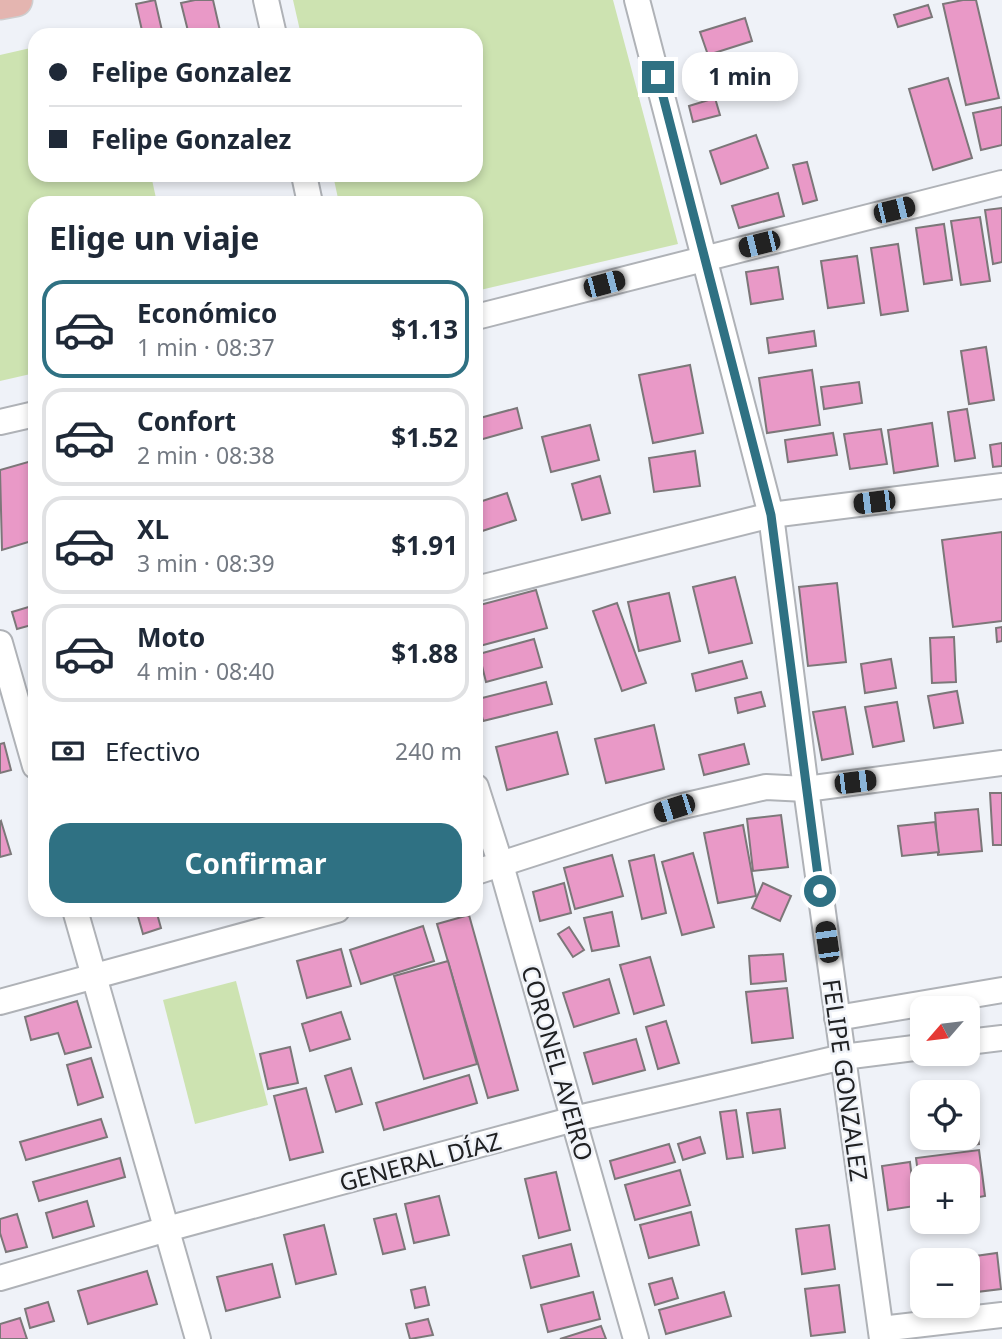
<!DOCTYPE html>
<html lang="es">
<meta charset="utf-8">
<style>
body{margin:0;font-family:"Noto Sans",sans-serif;background:#f6f6f7;color:#1f2937;height:100vh;display:flex;flex-direction:column;font-size:26px;white-space:nowrap}
*{box-sizing:border-box;margin:0}
p{font-size:23px;color:#747a83}
.icon{flex:none;width:38px;height:38px;fill:none;stroke:currentColor;stroke-width:2;stroke-linecap:round;stroke-linejoin:round}
.map{position:relative;flex:1;overflow:hidden}
.side{position:absolute;left:28px;top:196px;width:455px;height:721px;display:flex;flex-direction:column;background:#fff;border-radius:21px;box-shadow:0 4px 10px #0003}
.side>*{flex:none}
.banner{position:absolute;left:28px;top:28px;width:455px;height:154px;border-radius:21px;box-shadow:0 4px 10px #0003;display:grid;align-content:center;height:154px;padding:0 21px;background:#fff}
.needle{width:46px;rotate:242deg}
.controls{position:absolute;left:910px;top:996px;display:grid;gap:14px}
.controls a{display:grid;place-items:center;width:70px;height:70px;border-radius:14px;background:#fff;box-shadow:0 4px 10px #0003;font-size:35px}
.end{position:absolute;width:32px;height:32px;margin:-16px;border:9px solid #2f7183;background:#fff;box-shadow:0 0 0 4px #fff}
.from{border-radius:50%}
.bubble{position:absolute;height:49px;border-radius:21px;background:#fff;box-shadow:0 4px 10px #0003;font-size:23px;font-weight:700;line-height:49px;text-align:center}
.car{position:absolute;width:21px;height:42px;margin:-21px -10px;border-radius:9px;box-shadow:0 0 5px 2px #0007;background:linear-gradient(#222 24%,#8ab4d8 0 40%,#222 0 76%,#8ab4d8 0 86%,#222 0)}
.banner b{display:flex;align-items:center;gap:24px;height:66px;font-size:26px}
.banner b+b{border-top:2px solid #e0e1e3}
.banner i{width:18px;height:18px;background:#1f2937}
ul{padding:0;list-style:none}
li{display:flex;align-items:center;gap:21px;height:98px;margin:0 14px 10px;padding:0 7px;border:4px solid #e0e1e3;border-radius:21px}
li div{flex:1}
li b{display:block;font-size:26px}
li em{font-style:normal;font-weight:700}
li.selected{border-color:#2f7183}
li>.icon{width:63px;height:63px;stroke-width:1.5}
h2{padding:0 21px;font-size:32px;line-height:84px}
.pay{display:flex;align-items:center;gap:18px;height:77px;padding:0 21px;font-size:26px}
.pay p{margin-inline-start:auto}
.cta{display:flex;gap:14px;margin-top:auto;padding:14px 21px}
.cta a{flex:1;height:80px;border-radius:21px;background:#2f7183;color:#fff;font-size:28px;font-weight:700;line-height:80px;text-align:center}
.map>svg:first-child{display:block}
.grass{fill:#cde3b1}
.building{fill:#e999c7;stroke:#7c7779;stroke-width:2}
.lines{fill:none;stroke-linecap:round;stroke-linejoin:round}
.minor-casing{stroke:#afb2b7;stroke-width:28}
.major-casing{stroke:#cececf;stroke-width:35}
.minor{stroke:#fff;stroke-width:24}
.major{stroke:#e4b5b0;stroke-width:32}
.route{stroke:#2f7183;stroke-width:9}
.labels{text-anchor:middle;dominant-baseline:central;stroke-width:5;stroke-linejoin:round;paint-order:stroke}
.street-label{font-size:24px;fill:#202123;stroke:#eff2f8}
</style>
<div class="map">
<svg width="1002" height="1339" viewBox="0 0 1002 1339">
<rect width="100%" height="100%" fill="#eff2f8"/>
<!-- grass -->
<g class="grass">
<path d="M293 0H613L678 244 476 291V203H339L333 175H476V35H301Z"/>
<path d="M35 47V175H151L157 203H35V373L0 381V55Z"/>
<path d="M236 981 268 1105 195 1124 163 1000Z"/>
</g>
<!-- building -->
<g class="building">
<path d="M155 0 163 35H143L136 4Z"/>
<path d="M195 0H213L221 35H189L181 3Z"/>
<path d="M963 0H976L999 98 966 105 943 4Z"/>
<path d="M928 5 932 17 898 27 894 15Z"/>
<path d="M745 18 752 41 708 55 700 32Z"/>
<path d="M730 59 736 80 696 91 690 70Z"/>
<path d="M948 78 972 158 933 170 909 89Z"/>
<path d="M715 98 720 115 693 122 689 106Z"/>
<path d="M1002 107V145L981 150 973 113Z"/>
<path d="M756 135 768 168 721 184 710 151Z"/>
<path d="M807 162 817 200 803 204 793 165Z"/>
<path d="M778 193 784 216 739 228 732 206Z"/>
<path d="M1002 208V262L993 264 985 210Z"/>
<path d="M980 217 990 281 961 285 951 221Z"/>
<path d="M944 224 952 280 924 284 916 228Z"/>
<path d="M898 244 908 311 881 315 871 248Z"/>
<path d="M857 256 864 303 828 308 821 261Z"/>
<path d="M778 267 783 299 751 304 746 272Z"/>
<path d="M814 331 816 346 769 353 767 338Z"/>
<path d="M986 347 994 400 969 404 961 351Z"/>
<path d="M690 365 703 433 653 443 639 375Z"/>
<path d="M812 370 820 425 767 433 759 378Z"/>
<path d="M859 382 862 403 824 409 821 387Z"/>
<path d="M517 408 522 428 476 441V419Z"/>
<path d="M967 409 975 458 955 461 948 412Z"/>
<path d="M932 423 938 466 894 473 888 430Z"/>
<path d="M590 425 599 460 551 472 542 437Z"/>
<path d="M881 429 887 464 850 469 844 434Z"/>
<path d="M833 433 837 455 788 462 785 440Z"/>
<path d="M1002 443V466L993 467 990 445Z"/>
<path d="M695 451 700 486 654 492 649 458Z"/>
<path d="M35 460V540L2 550 0 470Z"/>
<path d="M600 476 610 513 582 520 572 484Z"/>
<path d="M507 493 516 520 476 533V503Z"/>
<path d="M1002 532V621L953 627 942 540Z"/>
<path d="M735 577 752 643 709 653 693 587Z"/>
<path d="M837 583 846 662 808 666 799 587Z"/>
<path d="M536 590 547 628 476 647V606Z"/>
<path d="M669 593 680 641 639 651 628 602Z"/>
<path d="M617 603 646 683 622 691 593 611Z"/>
<path d="M35 605V624L17 629 12 612Z"/>
<path d="M1002 627V641L997 642 996 628Z"/>
<path d="M954 637 956 682 932 683 930 638Z"/>
<path d="M534 639 542 667 486 682 479 654Z"/>
<path d="M891 659 896 688 865 693 861 664Z"/>
<path d="M742 661 747 678 696 691 692 674Z"/>
<path d="M546 682 552 704 483 721 478 699Z"/>
<path d="M957 691 963 723 934 728 928 696Z"/>
<path d="M761 692 765 706 738 713 735 698Z"/>
<path d="M897 702 904 741 873 747 865 707Z"/>
<path d="M845 707 853 754 822 760 813 712Z"/>
<path d="M654 725 664 769 606 783 595 739Z"/>
<path d="M557 732 568 774 507 790 496 747Z"/>
<path d="M4 743 11 770 0 773V744Z"/>
<path d="M744 744 749 764 704 775 699 755Z"/>
<path d="M990 793H1002V845H993Z"/>
<path d="M978 809 982 851 938 855 935 813Z"/>
<path d="M781 815 788 867 753 871 747 819Z"/>
<path d="M1 821 11 854 0 857V822Z"/>
<path d="M935 822 939 852 902 856 898 826Z"/>
<path d="M743 825 756 896 718 903 704 833Z"/>
<path d="M693 853 714 927 682 935 662 862Z"/>
<path d="M612 855 623 896 575 909 564 868Z"/>
<path d="M654 855 666 913 642 919 629 861Z"/>
<path d="M564 883 571 913 540 921 533 892Z"/>
<path d="M763 883 791 896 780 921 752 908Z"/>
<path d="M148 910H156L161 928 143 934 137 913Z"/>
<path d="M612 912 619 946 592 951 584 918Z"/>
<path d="M469 915 518 1090 488 1098 437 924Z"/>
<path d="M423 926 434 961 361 984 350 950Z"/>
<path d="M569 927 584 950 573 957 558 934Z"/>
<path d="M341 949 351 986 307 998 297 961Z"/>
<path d="M783 954 786 981 751 984 749 956Z"/>
<path d="M650 957 664 1005 634 1014 620 965Z"/>
<path d="M448 961 477 1064 424 1079 394 976Z"/>
<path d="M609 979 619 1013 574 1027 563 993Z"/>
<path d="M787 988 793 1038 752 1043 746 992Z"/>
<path d="M77 1001 91 1047 65 1054 58 1033 31 1040 25 1017Z"/>
<path d="M341 1012 350 1039 310 1051 302 1024Z"/>
<path d="M666 1021 679 1063 658 1069 646 1027Z"/>
<path d="M636 1039 645 1070 593 1084 584 1053Z"/>
<path d="M290 1047 298 1083 268 1089 260 1054Z"/>
<path d="M91 1058 103 1097 78 1105 67 1065Z"/>
<path d="M351 1068 362 1104 336 1112 325 1076Z"/>
<path d="M469 1075 477 1103 384 1130 376 1103Z"/>
<path d="M306 1088 323 1152 290 1160 274 1096Z"/>
<path d="M780 1109 785 1148 753 1153 747 1113Z"/>
<path d="M736 1110 743 1157 727 1159 720 1112Z"/>
<path d="M101 1119 107 1137 26 1160 20 1142Z"/>
<path d="M977 1122 979 1144 937 1149 936 1138H968V1123Z"/>
<path d="M700 1137 705 1153 683 1160 678 1144Z"/>
<path d="M669 1144 675 1162 615 1179 610 1161Z"/>
<path d="M979 1150 985 1196 968 1199V1176H922V1204L916 1158Z"/>
<path d="M120 1158 125 1177 39 1201 33 1182Z"/>
<path d="M910 1162 915 1206 888 1210 882 1166Z"/>
<path d="M680 1170 690 1205 635 1220 625 1185Z"/>
<path d="M556 1172 570 1230 539 1238 525 1179Z"/>
<path d="M439 1196 449 1235 414 1243 405 1204Z"/>
<path d="M87 1201 94 1226 53 1238 46 1213Z"/>
<path d="M691 1212 699 1245 649 1258 640 1225Z"/>
<path d="M17 1214 27 1247 6 1252 0 1233V1219Z"/>
<path d="M396 1214 405 1249 383 1254 374 1219Z"/>
<path d="M324 1225 336 1274 296 1284 284 1235Z"/>
<path d="M829 1225 835 1269 802 1274 796 1229Z"/>
<path d="M571 1244 579 1276 531 1288 523 1256Z"/>
<path d="M997 1253 1001 1289 968 1293V1260H947Z"/>
<path d="M272 1264 280 1297 226 1311 217 1277Z"/>
<path d="M147 1271 157 1304 88 1324 78 1291Z"/>
<path d="M672 1278 678 1298 655 1305 649 1284Z"/>
<path d="M839 1285 845 1332 811 1336 805 1289Z"/>
<path d="M425 1287 429 1305 415 1308 411 1290Z"/>
<path d="M593 1292 600 1319 548 1332 541 1305Z"/>
<path d="M724 1292 731 1316 666 1334 659 1310Z"/>
<path d="M48 1302 54 1321 30 1328 25 1309Z"/>
<path d="M20 1318 27 1339H0V1324Z"/>
<path d="M428 1319 433 1335 410 1339 406 1324Z"/>
<path d="M601 1326 606 1339H560Z"/>
</g>
<g class="lines">
<!-- minor casing -->
<g class="minor-casing">
<g id="minor">
<path d="M266 0 274 35"/>
<path d="M637 0 771 515 806 789 882 1339"/>
<path d="M304 175 310 203"/>
<path d="M476 317 1002 183"/>
<path d="M0 422 35 414"/>
<path d="M476 589 771 515 1002 486"/>
<path d="M0 643 35 766"/>
<path d="M476 787 501 865 636 1339"/>
<path d="M476 872 674 808 766 787 806 789 1002 763"/>
<path d="M75 910 198 1339"/>
<path d="M0 1002 337 910"/>
<path d="M837 1018 1002 990"/>
<path d="M968 1042 1002 1038"/>
<path d="M0 1278 167 1229 574 1119 843 1057 922 1047"/>
<path d="M881 1329 1002 1315"/>
</g>
</g>
<!-- major casing -->
<g class="major-casing">
<path id="major" d="M0 3 16 0"/>
</g>
<!-- minor -->
<use href="#minor" class="minor"/>
<!-- major -->
<use href="#major" class="major"/>
</g>
<g class="lines">
<!-- route -->
<path class="route" d="M658 77 771 515 820 891"/>
</g>
<g class="labels">
<!-- street labels -->
<g class="street-label">
<text transform="translate(558 1063) rotate(74)">CORONEL AVEIRO</text>
<text transform="translate(846 1080) rotate(82)">FELIPE GONZALEZ</text>
<text transform="translate(420 1161) rotate(-15)">GENERAL DÍAZ</text>
</g>
</g>
</svg>
<div class="controls">
<a><svg class="needle" viewBox="-14 -14 28 28"><path d="M0-13l5 13h-10z" fill="#e53935"/><path d="M0 13l5-13h-10z" fill="#747a83"/></svg></a>
<a><svg class="icon" aria-label="locate" viewBox="0 0 24 24"><circle cx="12" cy="12" r="6"/><path d="M12 2v4M12 18v4M2 12h4M18 12h4"/></svg></a>
<a>+</a>
<a>−</a>
</div>
<i class="end from" style="left:820px;top:891px"></i>
<i class="end" style="left:658px;top:77px"></i>
<div class="bubble" style="left:682px;top:52px;width:116px">1 min</div>
<i class="car" style="left:894px;top:210px;rotate:76deg"></i>
<i class="car" style="left:759px;top:244px;rotate:256deg"></i>
<i class="car" style="left:604px;top:284px;rotate:75deg"></i>
<i class="car" style="left:874px;top:502px;rotate:263deg"></i>
<i class="car" style="left:855px;top:782px;rotate:83deg"></i>
<i class="car" style="left:674px;top:808px;rotate:252deg"></i>
<i class="car" style="left:827px;top:942px;rotate:352deg"></i>
<div class="banner">
<b><i class="from"></i>Felipe Gonzalez</b>
<b><i></i>Felipe Gonzalez</b>
</div>
<section class="side">
<h2>Elige un viaje</h2>
<ul>
<li class="selected"><svg class="icon" aria-label="car" viewBox="0 0 24 24"><path d="M5 17H2v-5l4-1 3-4h7l3 4 3 1v5h-3M9 17h6M6 11h13"/><circle cx="7" cy="17" r="2"/><circle cx="17" cy="17" r="2"/></svg><div><b>Económico</b><p>1 min · 08:37</p></div><em>$1.13</em></li>
<li><svg class="icon" aria-label="car" viewBox="0 0 24 24"><path d="M5 17H2v-5l4-1 3-4h7l3 4 3 1v5h-3M9 17h6M6 11h13"/><circle cx="7" cy="17" r="2"/><circle cx="17" cy="17" r="2"/></svg><div><b>Confort</b><p>2 min · 08:38</p></div><em>$1.52</em></li>
<li><svg class="icon" aria-label="car" viewBox="0 0 24 24"><path d="M5 17H2v-5l4-1 3-4h7l3 4 3 1v5h-3M9 17h6M6 11h13"/><circle cx="7" cy="17" r="2"/><circle cx="17" cy="17" r="2"/></svg><div><b>XL</b><p>3 min · 08:39</p></div><em>$1.91</em></li>
<li><svg class="icon" aria-label="car" viewBox="0 0 24 24"><path d="M5 17H2v-5l4-1 3-4h7l3 4 3 1v5h-3M9 17h6M6 11h13"/><circle cx="7" cy="17" r="2"/><circle cx="17" cy="17" r="2"/></svg><div><b>Moto</b><p>4 min · 08:40</p></div><em>$1.88</em></li>
</ul>
<div class="pay"><svg class="icon" aria-label="cash" viewBox="0 0 24 24"><path d="M3 7h18v10H3z"/><circle cx="12" cy="12" r="2"/></svg>Efectivo<p>240 m</p></div>
<div class="cta"><a>Confirmar</a></div>
</section>
</div>
